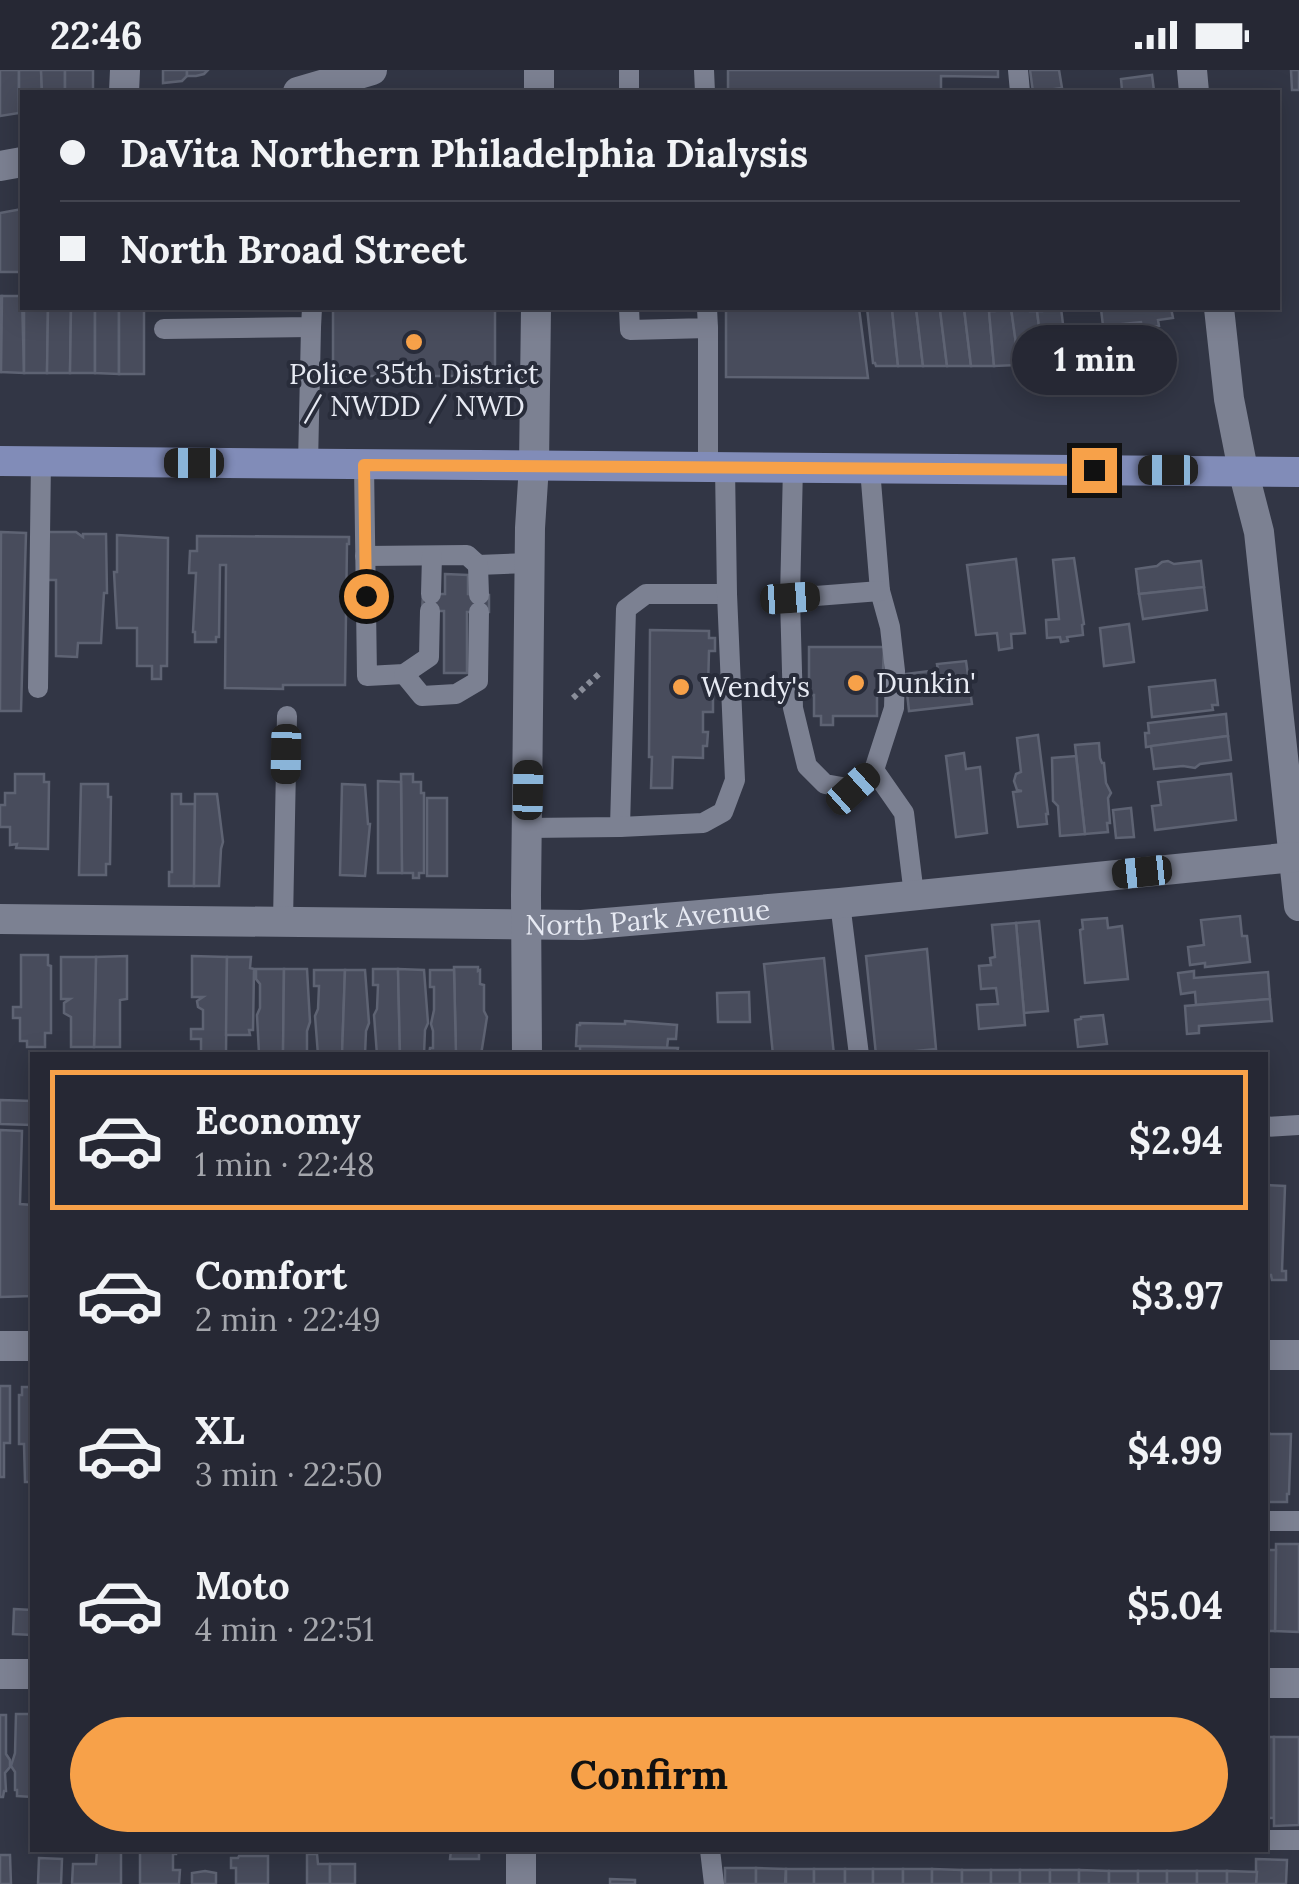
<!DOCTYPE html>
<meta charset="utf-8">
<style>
body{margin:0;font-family:Lora,serif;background:#323440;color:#f1f3f6;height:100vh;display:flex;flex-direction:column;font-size:38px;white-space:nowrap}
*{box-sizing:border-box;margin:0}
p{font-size:32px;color:#a4a6ac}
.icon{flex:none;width:55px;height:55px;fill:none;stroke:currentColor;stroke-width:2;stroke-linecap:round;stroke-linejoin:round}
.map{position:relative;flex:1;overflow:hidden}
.sheet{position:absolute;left:30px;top:982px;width:1238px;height:800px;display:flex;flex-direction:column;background:#262834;border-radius:0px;box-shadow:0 5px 25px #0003,0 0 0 2px #42444f}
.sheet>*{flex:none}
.top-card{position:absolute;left:20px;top:20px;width:1260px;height:220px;border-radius:0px;box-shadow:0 5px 25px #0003,0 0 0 2px #42444f;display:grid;align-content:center;height:220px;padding:0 40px;background:#262834}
.end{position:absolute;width:45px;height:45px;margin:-22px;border:12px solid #f7a149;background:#111;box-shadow:0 0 0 5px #111}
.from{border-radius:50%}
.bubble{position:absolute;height:70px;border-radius:35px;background:#262834;box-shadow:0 5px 25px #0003,0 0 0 2px #42444f;font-size:32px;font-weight:800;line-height:70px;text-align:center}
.car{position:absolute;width:30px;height:60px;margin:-30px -15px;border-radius:12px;box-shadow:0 0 8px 2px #0007;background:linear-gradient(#222 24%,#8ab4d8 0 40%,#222 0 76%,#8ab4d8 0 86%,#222 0)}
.top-card b{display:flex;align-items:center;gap:35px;height:95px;font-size:38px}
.top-card b+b{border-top:2px solid #42444f}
.top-card i{width:25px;height:25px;background:#f1f3f6}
ul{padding:18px 0 0;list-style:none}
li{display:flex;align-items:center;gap:30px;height:140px;margin:0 20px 15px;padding:0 20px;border:5px solid transparent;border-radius:0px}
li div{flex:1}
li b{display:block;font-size:38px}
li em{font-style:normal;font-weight:800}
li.selected{border-color:#f7a149}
li>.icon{width:90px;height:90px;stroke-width:1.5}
.button{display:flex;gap:20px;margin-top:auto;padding:20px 40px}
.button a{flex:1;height:115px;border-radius:60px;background:#f7a149;color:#111;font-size:40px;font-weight:800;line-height:115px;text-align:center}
.status{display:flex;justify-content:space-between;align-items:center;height:70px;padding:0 50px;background:#262834;direction:ltr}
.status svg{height:28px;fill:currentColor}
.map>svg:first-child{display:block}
.building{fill:#484c5c;stroke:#5e6373;stroke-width:2.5}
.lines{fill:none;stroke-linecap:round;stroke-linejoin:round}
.path{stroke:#8a8e9a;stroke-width:6;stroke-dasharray:5 5;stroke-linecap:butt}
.service{stroke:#7c8192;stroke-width:20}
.minor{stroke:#7c8192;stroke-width:30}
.tertiary{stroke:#7c8192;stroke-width:30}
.primary{stroke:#818cb8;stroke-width:30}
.route{stroke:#f7a149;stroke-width:12}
.poi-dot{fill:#f7a149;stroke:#282c3a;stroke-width:4}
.labels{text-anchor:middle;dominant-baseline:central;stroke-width:8;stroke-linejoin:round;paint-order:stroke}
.poi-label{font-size:28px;fill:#e7eaf3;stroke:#282c3a;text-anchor:start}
.street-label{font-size:28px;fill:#e7eaf3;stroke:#282c3a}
</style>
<div class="status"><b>22:46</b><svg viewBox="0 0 49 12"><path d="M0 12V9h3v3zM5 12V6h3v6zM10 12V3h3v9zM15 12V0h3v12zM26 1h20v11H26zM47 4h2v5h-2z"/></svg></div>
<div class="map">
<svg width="1299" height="1814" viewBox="0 0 1299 1814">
<rect width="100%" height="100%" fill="#323645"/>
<!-- building -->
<g class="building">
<path d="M0 0H19V43L0 46Z"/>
<path d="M19 0H41L42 22H22V43H19Z"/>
<path d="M41 0H65V22H42Z"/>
<rect x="65" y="0" width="28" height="22"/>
<path d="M163 0H187V6L182 11 163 13Z"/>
<path d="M187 0H208L204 4 196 6H187Z"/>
<path d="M728 0H998V7L941 6V22H728Z"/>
<path d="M1030 0H1059L1062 18 1033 22Z"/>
<path d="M1291 0H1299V20H1292Z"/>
<path d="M1152 5 1154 21 1161 20V22H1097L1122 20 1121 9Z"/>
<path d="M22 139V202H0V143Z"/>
<path d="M0 226H2L1 302H0Z"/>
<path d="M2 226H22L24 303 1 302Z"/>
<path d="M24 238H48L47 303H24Z"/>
<path d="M48 238H71L70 303H47Z"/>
<path d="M71 238H95V303H70Z"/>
<path d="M95 238H119V304L95 303Z"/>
<rect x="119" y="238" width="25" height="66"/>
<rect x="333" y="238" width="162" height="68"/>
<path d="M726 238H859L868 308 726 307Z"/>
<path d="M867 238 892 239 898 296H876L875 293H873Z"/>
<path d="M886 238H916L923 296H898L892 239H887Z"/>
<path d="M916 238H934V240H940L947 296H923Z"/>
<path d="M945 238H964L971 296H947L940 240H945Z"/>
<path d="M964 238H982V240L989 241 994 296H971Z"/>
<path d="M993 238H1011L1019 295 994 296 989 241H994Z"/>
<path d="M1011 238H1030V241H1037L1044 295H1019Z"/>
<path d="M1042 238H1061L1068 295H1044L1037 241H1042Z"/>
<path d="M1111 238H1171L1173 248 1158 250 1159 256 1142 258 1141 252 1103 256 1101 239Z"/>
<path d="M1 462 26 463 21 641H0Z"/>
<path d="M43 462H76L83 467V464H106L107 523H104L101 573H78L77 587 56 586V510H46Z"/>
<path d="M117 465 168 468 167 596H161V609H152V596H137V558H117L114 502H117Z"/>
<path d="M197 466 349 467V474H347L345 615H283V619L225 618 226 495H220L219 567H216V572H195V562H193L196 503H189L190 481H197Z"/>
<path d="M1074 488 1084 554 1082 555 1083 565 1067 567 1068 571 1061 572 1060 567 1047 568 1046 550 1059 549 1053 490Z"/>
<path d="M1016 489 1025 563 1011 564 1012 578 999 580 997 563 976 565 967 495Z"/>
<path d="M1168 491 1174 494 1201 491 1204 517 1139 524 1136 499 1157 496 1162 492Z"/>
<path d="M445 504 468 505V524L489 525V542H467V603H444V541H422L423 524H445Z"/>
<path d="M1204 517 1207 540 1143 549 1139 524Z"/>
<path d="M1129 554 1134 592 1104 596 1100 558Z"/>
<path d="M650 560 709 561V568H715V581H709L708 618 710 623 713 624V642H703V662H708L707 676H703V688L673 687 672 718H651L652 687H649Z"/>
<path d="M809 577H884L883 600H889V618H884V625H877V646H833V655H821V646H814V625H809Z"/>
<path d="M966 591 972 634 909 641 905 604 938 600 937 594Z"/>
<path d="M1215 610 1218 635H1212L1213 640 1152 647 1149 617Z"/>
<path d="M1226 644 1228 666 1146 677 1145 663H1149L1148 653Z"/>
<path d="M1038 665 1048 744H1046L1047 754 1018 757 1013 722 1022 721 1017 720 1014 711 1016 704 1021 702 1017 668Z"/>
<path d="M1228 666 1231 690 1200 694 1195 698 1183 696 1154 699 1151 676Z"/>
<path d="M1099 673 1100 688 1102 693H1104L1106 713 1111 723 1108 728 1110 753H1107L1108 762 1085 764 1075 675Z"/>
<path d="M964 683 966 699 980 697 987 763 956 767 946 686Z"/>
<path d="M1076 686 1085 764 1060 766 1058 736 1053 731 1052 688Z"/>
<path d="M15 704H44V712H49L48 779 16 778 17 774 10 775V757H0V735H5V723H15Z"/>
<path d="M401 704H413V712H421V723H424V803H419V808H413V803H402Z"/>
<path d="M1231 704 1236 750 1155 760 1152 736 1161 735 1158 712Z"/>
<path d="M378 711 401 712 402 803H378Z"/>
<path d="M81 714H108V727H111L110 794H106V805H79Z"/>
<path d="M342 714 365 715 368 754H370L365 806 340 805Z"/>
<path d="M172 724H181V734H195L194 816H169V802H172Z"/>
<path d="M195 724H217L223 772 221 779 219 816H194Z"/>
<rect x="427" y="728" width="20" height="78"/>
<path d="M1131 738 1134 767 1116 768 1113 740Z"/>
<path d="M1240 846 1242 866H1247L1250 892 1205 897V893L1190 895 1188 877 1204 875 1201 850Z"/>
<path d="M1107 848 1108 858 1122 856 1128 909 1085 913 1080 860 1083 859 1082 850Z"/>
<path d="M1039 851 1048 941 1024 943 1016 853Z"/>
<path d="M1016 853 1025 955 979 959 977 935 998 934 996 918 981 919 979 896 991 895 990 888 995 887 992 855Z"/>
<path d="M927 879 936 979 876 985 866 886Z"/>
<path d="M21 885H48V895L51 896V963H45V977H27V971H20V948H13V937H21Z"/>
<path d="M127 886V929L120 930V977H94L96 887Z"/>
<path d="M192 886 227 887 226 985H201V969H191V959H203V940L198 937 197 931 203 927H192Z"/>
<path d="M61 887H96L94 977H71V947L64 943V933L70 929H61Z"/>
<path d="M227 887H251L250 898 254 899 253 960H249L250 965H226Z"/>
<path d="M824 888 834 985H773L764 894Z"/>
<path d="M454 897H478V901L480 900V914L484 915V941L487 947 481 985H456Z"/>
<path d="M256 899H284L283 983 259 984 257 945 260 938V914L256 909Z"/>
<path d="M284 899H307L310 952 307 961V983H283Z"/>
<path d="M373 899H398L400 985H377L374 945 377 939 378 915H373Z"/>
<path d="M398 899 424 900 428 953 425 960 424 984 422 985H400Z"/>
<path d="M314 900H345L342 985H318L315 946 318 939 319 916H314Z"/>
<path d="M345 900H365L369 953 366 961 365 985H342Z"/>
<path d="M430 900H454L456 985H429L430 978H433V961L431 954 434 940V917H430Z"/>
<path d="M1194 901V908L1268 902 1270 929 1196 935 1195 922 1181 924 1178 903Z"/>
<path d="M749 922 750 952H718L717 923Z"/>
<path d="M1270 929 1272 951 1199 956V963L1187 964 1185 936Z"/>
<path d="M1103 945 1107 974 1078 977 1075 950 1081 949V947Z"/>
<path d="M625 951 677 955 676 969H668L667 978 576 976 577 955H580V953L625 954Z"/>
<path d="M580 976 678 978 677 985H580Z"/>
<path d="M0 1030 32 1031V1055L0 1054Z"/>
<path d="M0 1060 22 1061 20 1134 32 1135V1226L0 1227Z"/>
<path d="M1265 1115 1285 1116 1282 1201H1286V1210H1272L1271 1205H1265Z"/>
<path d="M0 1316H10V1373H4V1407H0Z"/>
<path d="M22 1317H32V1412H25L24 1374H19V1325H22Z"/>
<path d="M1265 1357 1270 1364H1291L1289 1424H1287V1432H1265Z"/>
<path d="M1276 1474H1299V1562L1275 1561Z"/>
<path d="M1265 1480H1276L1275 1561H1265Z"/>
<path d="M14 1539 32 1540V1565L13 1564Z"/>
<path d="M16 1644H32V1727L17 1726V1720H15V1702L11 1696 15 1683Z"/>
<path d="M0 1645H6V1684L10 1690V1697L5 1703 6 1721H4L3 1727H0Z"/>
<rect x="1265" y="1667" width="9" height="81"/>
<path d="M1274 1667H1299V1755L1274 1756Z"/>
<path d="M97 1780H121V1814H72L73 1794H96Z"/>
<path d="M140 1780H176V1784H173V1800H180L179 1814H140Z"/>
<path d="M451 1780H479V1789H450Z"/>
<path d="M307 1784H317L318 1794H330V1814H307Z"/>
<path d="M0 1785H10L11 1814H0Z"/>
<path d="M239 1786H268V1814H236V1798H231V1788H238Z"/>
<path d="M39 1788 62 1789 61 1814H38Z"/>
<path d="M1256 1789 1287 1790 1286 1814H1256Z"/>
<rect x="330" y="1794" width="25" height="20"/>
<rect x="725" y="1798" width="31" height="16"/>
<path d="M756 1798 786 1799 785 1814H756Z"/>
<rect x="786" y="1799" width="28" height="15"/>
<rect x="814" y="1799" width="31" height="15"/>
<rect x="845" y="1799" width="28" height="15"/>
<rect x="873" y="1799" width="30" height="15"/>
<rect x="903" y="1799" width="29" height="15"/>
<path d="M932 1799 962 1800V1814H932Z"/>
<rect x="962" y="1800" width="29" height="14"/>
<rect x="991" y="1800" width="29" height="14"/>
<rect x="1020" y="1800" width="30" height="14"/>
<rect x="1050" y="1800" width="29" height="14"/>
<path d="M1079 1800 1109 1801V1814H1079Z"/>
<path d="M205 1801 216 1803V1814H192V1803Z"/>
<rect x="1109" y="1801" width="29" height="13"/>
<rect x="1138" y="1801" width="29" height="13"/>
<rect x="1167" y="1801" width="30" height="13"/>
<rect x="1197" y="1801" width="30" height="13"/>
<path d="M1227 1801 1257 1802 1256 1814H1227Z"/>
<path d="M610 1809 635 1810V1814H610Z"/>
</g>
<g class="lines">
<!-- path -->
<path class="path" d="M573 628 600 603"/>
<!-- service -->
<g class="service">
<path d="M629 0V22"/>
<path d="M704 0 705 22"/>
<path d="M1018 0 1020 22"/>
<path d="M629 238 630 260 708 258 707 238"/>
<path d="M708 258V398"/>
<path d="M164 259 311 257 312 238"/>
<path d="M308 394 311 257"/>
<path d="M364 395 367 606 404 604 429 587 430 541"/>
<path d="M793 397 790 528 793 638 807 696 825 714 853 719 874 700 894 638 895 601 890 557 880 521 870 399"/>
<path d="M365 486 467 485 478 495 530 493"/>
<path d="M478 495 479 525"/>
<path d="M431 524 432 486"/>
<path d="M790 528 880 521"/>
<path d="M404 604 422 626 456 624 478 611 479 542"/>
<path d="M38 618 41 391"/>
<path d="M874 700 904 743 914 825"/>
<path d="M620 757 626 539 646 524H727"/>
<path d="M527 758 620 757 703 753 723 742 735 710 727 524 725 398"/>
<path d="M840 833 859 985"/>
<path d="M283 851 287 646"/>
<path d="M1265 1057 1299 1055"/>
<path d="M1265 1451H1299"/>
<path d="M1265 1770H1299"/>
<path d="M710 1780 714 1814"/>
</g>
<!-- minor -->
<g class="minor">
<path d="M1192 0 1194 22"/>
<path d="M124 22 125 0"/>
<path d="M1219 238 1229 329 1243 400 1259 462 1299 836"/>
<path id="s1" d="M0 849 582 855 840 833 1294 787"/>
<path d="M527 985 526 826 530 458 534 395"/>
<path d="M0 1276H32"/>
<path d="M1265 1285H1299"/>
<path d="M0 1604H32"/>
<path d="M1265 1613H1299"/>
<path d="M521 1814V1780"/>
</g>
<!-- tertiary -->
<g class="tertiary">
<path d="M298 22 372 0"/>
<path d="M539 22V0"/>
<path d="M0 96 22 92"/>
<path d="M534 395 536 238"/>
</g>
<!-- primary -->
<path class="primary" d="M0 391 1299 402"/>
</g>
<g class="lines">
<!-- route -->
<path class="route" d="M366 526 364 395 1094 400"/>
</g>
<!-- markers -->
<g class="poi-dot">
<circle cx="414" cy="272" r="10"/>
<circle cx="856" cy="613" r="10"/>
<circle cx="681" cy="617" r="10"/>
</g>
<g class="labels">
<!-- poi labels -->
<g class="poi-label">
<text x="414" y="304" text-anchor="middle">Police 35th District<tspan x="414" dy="32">/ NWDD / NWD</tspan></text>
<text x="876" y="613">Dunkin'</text>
<text x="701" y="617">Wendy's</text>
</g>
<!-- street labels -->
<g class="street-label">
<text stroke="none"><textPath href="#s1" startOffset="648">North Park Avenue</textPath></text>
</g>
</g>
</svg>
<i class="end from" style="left:366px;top:526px"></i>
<i class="end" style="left:1094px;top:400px"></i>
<div class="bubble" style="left:1012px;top:255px;width:165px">1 min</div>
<i class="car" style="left:194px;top:393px;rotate:270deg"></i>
<i class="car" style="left:1168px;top:400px;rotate:270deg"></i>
<i class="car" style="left:790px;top:528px;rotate:86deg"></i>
<i class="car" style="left:286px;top:684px;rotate:181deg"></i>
<i class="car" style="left:853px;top:719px;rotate:48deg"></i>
<i class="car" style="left:528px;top:720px;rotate:1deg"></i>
<i class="car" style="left:1142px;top:802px;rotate:264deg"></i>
<div class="top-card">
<b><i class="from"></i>DaVita Northern Philadelphia Dialysis</b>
<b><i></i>North Broad Street</b>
</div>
<section class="sheet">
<ul>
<li class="selected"><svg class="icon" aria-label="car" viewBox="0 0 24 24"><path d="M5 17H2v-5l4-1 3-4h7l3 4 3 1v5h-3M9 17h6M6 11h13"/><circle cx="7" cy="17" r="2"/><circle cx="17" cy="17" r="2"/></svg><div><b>Economy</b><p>1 min · 22:48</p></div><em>$2.94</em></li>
<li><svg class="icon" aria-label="car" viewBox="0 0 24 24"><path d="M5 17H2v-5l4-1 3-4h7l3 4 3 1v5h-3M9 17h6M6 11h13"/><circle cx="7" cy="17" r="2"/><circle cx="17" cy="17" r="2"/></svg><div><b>Comfort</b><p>2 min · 22:49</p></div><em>$3.97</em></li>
<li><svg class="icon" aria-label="car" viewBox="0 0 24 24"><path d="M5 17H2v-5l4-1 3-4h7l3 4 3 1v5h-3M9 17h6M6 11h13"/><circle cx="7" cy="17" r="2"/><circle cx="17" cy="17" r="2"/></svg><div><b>XL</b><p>3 min · 22:50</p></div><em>$4.99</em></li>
<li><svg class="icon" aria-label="car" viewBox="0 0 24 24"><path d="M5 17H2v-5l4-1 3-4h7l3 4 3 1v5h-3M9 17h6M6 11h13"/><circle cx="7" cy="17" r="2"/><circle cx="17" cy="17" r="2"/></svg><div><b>Moto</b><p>4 min · 22:51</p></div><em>$5.04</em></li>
</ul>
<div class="button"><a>Confirm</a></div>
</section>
</div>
